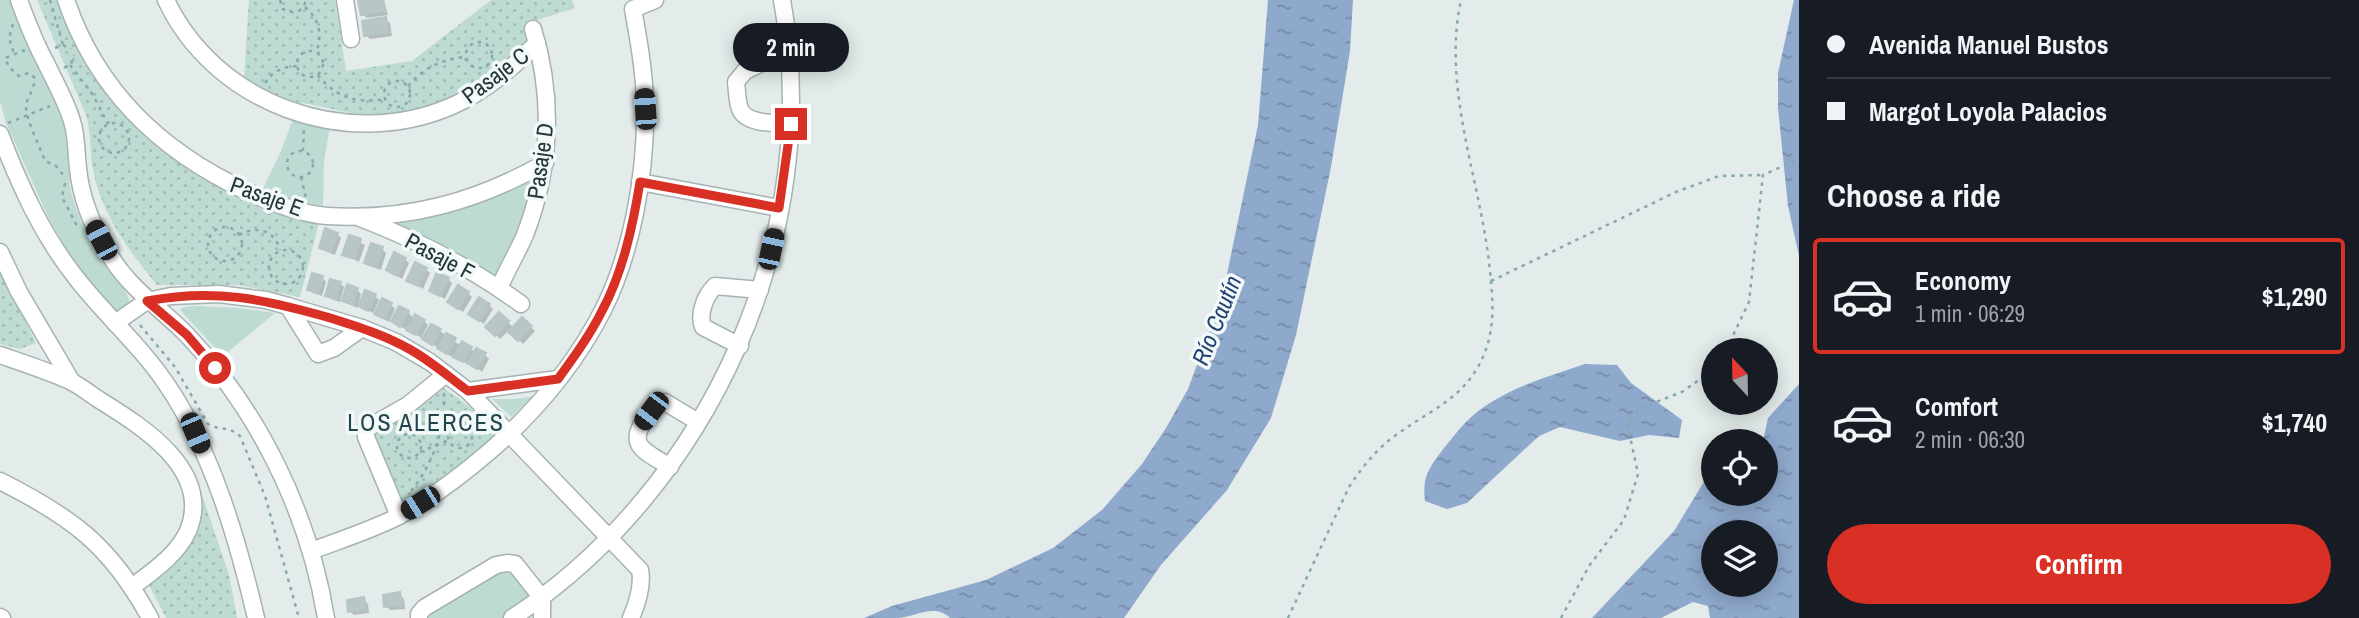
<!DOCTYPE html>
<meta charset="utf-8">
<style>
body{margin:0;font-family:"Archivo Narrow",sans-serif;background:#20242c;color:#f1f3f6;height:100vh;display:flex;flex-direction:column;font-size:26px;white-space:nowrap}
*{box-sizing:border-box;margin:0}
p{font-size:23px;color:#9ea1a6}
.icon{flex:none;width:38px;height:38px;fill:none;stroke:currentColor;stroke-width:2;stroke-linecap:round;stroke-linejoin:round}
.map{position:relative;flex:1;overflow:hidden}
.sheet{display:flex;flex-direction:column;background:#171b24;width:560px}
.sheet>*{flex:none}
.banner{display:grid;align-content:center;height:154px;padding:0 28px;background:#171b24}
.needle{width:46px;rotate:338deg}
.tools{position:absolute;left:1701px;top:338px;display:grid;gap:14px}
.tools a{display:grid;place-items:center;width:77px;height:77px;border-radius:50%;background:#171b24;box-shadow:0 4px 18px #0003;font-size:35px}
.end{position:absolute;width:32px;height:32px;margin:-16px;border:9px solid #d93025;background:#fff;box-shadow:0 0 0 4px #fff}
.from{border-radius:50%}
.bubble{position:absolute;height:49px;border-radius:24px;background:#171b24;box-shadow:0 4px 18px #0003;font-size:23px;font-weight:800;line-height:49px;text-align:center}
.car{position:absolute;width:21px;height:42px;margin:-21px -10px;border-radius:9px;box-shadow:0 0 5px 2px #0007;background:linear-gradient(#222 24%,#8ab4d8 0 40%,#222 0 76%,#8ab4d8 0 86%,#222 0)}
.banner b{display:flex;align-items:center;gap:24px;height:66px;font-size:26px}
.banner b+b{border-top:2px solid #363941}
.banner i{width:18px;height:18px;background:#f1f3f6}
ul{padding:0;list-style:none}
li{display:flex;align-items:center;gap:21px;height:116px;margin:0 14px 10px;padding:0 14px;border:4px solid transparent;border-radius:7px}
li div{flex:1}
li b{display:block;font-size:26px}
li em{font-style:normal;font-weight:800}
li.selected{border-color:#d93025}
li>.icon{width:63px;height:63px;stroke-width:1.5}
h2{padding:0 28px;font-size:32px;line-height:84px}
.cta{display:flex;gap:14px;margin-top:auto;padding:14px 28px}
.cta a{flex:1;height:80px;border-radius:42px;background:#d93025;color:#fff;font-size:28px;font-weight:800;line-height:80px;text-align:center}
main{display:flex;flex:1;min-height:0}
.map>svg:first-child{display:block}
.green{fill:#bddbd2}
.park{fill:url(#park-dots)}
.water{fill:url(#water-ripples);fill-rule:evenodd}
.shadow{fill:#0003}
.building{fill:#b8c6c5;stroke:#b6c5c5;stroke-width:2}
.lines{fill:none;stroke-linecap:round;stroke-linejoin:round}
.minor-casing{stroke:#a6b2b3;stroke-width:19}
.path{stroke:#86a9ac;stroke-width:2.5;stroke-dasharray:3.5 5;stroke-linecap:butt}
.minor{stroke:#fff;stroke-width:16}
.route{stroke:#d93025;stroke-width:9}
.labels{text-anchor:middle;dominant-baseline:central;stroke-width:7;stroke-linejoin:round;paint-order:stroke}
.street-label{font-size:23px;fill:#24383b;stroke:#f3f8f8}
.water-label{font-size:24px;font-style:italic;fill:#234472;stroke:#f3f8f8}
.neighbourhood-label{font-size:24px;letter-spacing:2px;fill:#22444c;stroke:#f3f8f8}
</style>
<main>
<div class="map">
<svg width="1799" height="618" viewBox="0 0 1799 618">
<defs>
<pattern id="park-dots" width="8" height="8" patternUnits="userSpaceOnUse" patternTransform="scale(1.75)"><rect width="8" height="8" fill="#bddbd2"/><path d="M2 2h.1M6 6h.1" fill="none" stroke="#a2bdb5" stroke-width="1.8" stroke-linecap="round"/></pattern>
<pattern id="water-ripples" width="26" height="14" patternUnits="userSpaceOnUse" patternTransform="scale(1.75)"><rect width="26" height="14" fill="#8fa9cc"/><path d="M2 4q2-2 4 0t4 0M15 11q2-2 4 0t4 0" fill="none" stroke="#758ba7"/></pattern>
</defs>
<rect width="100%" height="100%" fill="#e3ebeb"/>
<!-- green -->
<g class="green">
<path d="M0 0H10L63 120C69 142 68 163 70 186 73 205 83 225 91 243 98 259 134 291 129 307L114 314 106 307 65 247 48 217 6 123 0 101Z"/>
<path d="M294 117 330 125 324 162 323 211 260 195 281 151Z"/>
<path d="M539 171C534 207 512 249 493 279L384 220Z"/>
<path d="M196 306 237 308 275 313 223 356 180 310 183 307Z"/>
<path d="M534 396 511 417 492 399H517Z"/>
<path d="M509 567 525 582 532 599 503 618H423L426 613Z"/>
</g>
<!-- park -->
<g class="park">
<path d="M37 0H60L76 41 101 86 125 115 167 153 200 175 319 222 300 297 238 285H157C127 248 100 213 92 164 90 148 91 132 86 115Z"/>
<path d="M249 0H335L346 71 412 61 491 0H572L575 8 528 23 531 37C493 84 429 115 367 114 349 114 332 109 314 105 304 103 293 102 283 98 270 93 257 85 244 79Z"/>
<path d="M0 270 36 343 20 349 0 344Z"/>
<path d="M439 385C456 397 488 417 494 437L441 481 401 502 371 440 374 430Z"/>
<path d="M201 492 229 575 237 618H166L148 583 180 558 198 525Z"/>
</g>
<!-- water -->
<g class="water">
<path d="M1268 0H1353L1350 51 1331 167 1296 335 1271 418 1227 490 1161 565 1124 618H950C934 603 916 617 898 618 887 618 875 618 864 618L892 606 986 580 1053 548 1102 510 1142 464 1166 428 1188 389 1222 298 1258 125Z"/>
<path d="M1794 0H1799V256L1788 206 1778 108V73Z"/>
<path d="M1585 364 1617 365 1631 383 1682 420 1679 438 1649 435 1620 441 1560 427 1539 436 1467 503 1447 509 1425 501C1422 476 1429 468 1444 448 1451 440 1457 431 1465 423 1496 391 1544 378 1585 364Z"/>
<path d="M1799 384V618H1710L1708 606 1693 602 1661 618H1592L1674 531 1705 480 1713 475V494H1766V441H1763L1768 418ZM1766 532V584H1713V532Z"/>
</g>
<!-- shadow -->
<g class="shadow">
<path d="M365 0H384L388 15 367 18 362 14Z"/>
<path d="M385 19 390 23 392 36 370 39 366 35Z"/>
<path d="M337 234 341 238 335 255 325 251 321 247Z"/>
<path d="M350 237 365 245 359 262 344 254Z"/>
<path d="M382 249 386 253 381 270 370 266 366 262Z"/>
<path d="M405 259 409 263 402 279 388 270Z"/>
<path d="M426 269 430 273 423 289 409 280Z"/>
<path d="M322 277 326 282 322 296 313 293 309 289Z"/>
<path d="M448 279 452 283 445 299 431 291Z"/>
<path d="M340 283 344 287 340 302 331 299 327 295Z"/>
<path d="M357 290 361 294 357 308 344 301Z"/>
<path d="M468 293 472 297 463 312 454 306Z"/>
<path d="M375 296 379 300 373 313 359 305Z"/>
<path d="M391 305 395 309 389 322 376 314Z"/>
<path d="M489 305 493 309 484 324 475 318Z"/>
<path d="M408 312 414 319 424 321 428 325 421 338 406 327 405 329 397 325 391 319 393 320Z"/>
<path d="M499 314 514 328 522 319 535 331 523 344 509 330 500 339 488 327Z"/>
<path d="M440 331 461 346 485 355 489 359 482 372 469 362 468 365 453 354 452 357 444 352 425 339Z"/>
<path d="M399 594 404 599 405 609 390 610 386 606Z"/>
<path d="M363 599 368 604 369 613 354 615 350 611Z"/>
</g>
<!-- building -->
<g class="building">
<path d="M358 0H383L385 11 361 15Z"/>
<path d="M386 17 388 32 364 36 362 21Z"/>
<path d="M325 228 338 233 331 252 319 248Z"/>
<path d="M349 235 361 239 355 259 342 255Z"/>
<path d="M371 243 383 247 376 267 364 263Z"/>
<path d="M394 252 406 258 397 276 386 270Z"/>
<path d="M415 262 427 268 418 286 406 281Z"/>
<path d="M437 272 449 278 440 296 429 291Z"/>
<path d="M312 273 323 276 318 293 307 290Z"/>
<path d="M330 279 341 282 336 299 325 296Z"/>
<path d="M347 284 358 288 353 305 342 301Z"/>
<path d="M458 285 469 292 458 309 447 302Z"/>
<path d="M365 290 376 294 368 311 358 306Z"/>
<path d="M479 297 490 304 479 321 468 314Z"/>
<path d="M382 298 392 303 385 319 374 314Z"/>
<path d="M399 306 409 311 400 327 391 321Z"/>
<path d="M499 312 509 321 495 336 485 327Z"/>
<path d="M415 314 425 320 416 335 406 330Z"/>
<path d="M522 317 532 326 518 341 508 332Z"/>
<path d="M431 324 441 329 432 345 422 339Z"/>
<path d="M446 333 456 338 447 354 437 348Z"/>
<path d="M462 341 472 347 463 362 453 357Z"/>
<path d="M476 348 486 353 477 369 467 363Z"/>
<path d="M400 592 402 605 384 607 383 595Z"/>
<path d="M364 597 366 610 348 612 347 600Z"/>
</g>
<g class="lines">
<!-- minor casing -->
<g class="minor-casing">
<g id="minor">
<path d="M19 0C27 22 35 43 46 63 55 82 66 101 72 121 77 137 76 152 78 168 81 200 94 230 111 257 131 290 162 309 188 336 260 413 309 514 326 618"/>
<path d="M66 0C97 91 160 151 246 191 270 202 300 214 327 216 406 221 476 202 545 163"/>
<path d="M166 0C215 104 346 152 452 106 486 91 512 68 537 43"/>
<path d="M345 0 351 39"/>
<path d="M789 50 745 71 736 82C737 90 737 101 740 109 746 125 778 123 791 124"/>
<path d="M0 134C20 186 42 235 77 279 106 316 141 346 167 385 212 451 238 541 256 618"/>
<path d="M640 182 779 208"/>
<path d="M360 218C417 240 472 268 521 304"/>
<path d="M0 252 19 292 72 382"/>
<path d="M499 288C507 270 517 253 525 235 551 167 554 98 533 29"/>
<path d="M288 306 318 354 334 348 362 328"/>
<path d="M115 323 147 301 171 296 219 294 266 300 288 306 362 328 396 342 430 362 468 391 640 570C643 585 637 604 631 618"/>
<path d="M740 346 703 327C698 314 705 296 715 286L760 290"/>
<path d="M0 355C23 363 48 371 70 381 81 386 91 395 101 401 143 427 213 471 188 531 177 555 153 571 132 587"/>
<path d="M468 391 558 379"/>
<path d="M670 467C649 453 625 447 645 420 651 411 654 405 665 402L698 422"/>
<path d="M0 481C72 517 111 546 150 618"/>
<path d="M399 516 366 437V429L408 405 446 374"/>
<path d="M311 551C340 540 372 530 399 516 432 498 462 475 490 451 535 412 576 363 603 310 632 253 646 173 645 109 645 75 639 42 633 9L655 0"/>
<path d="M0 617 2 618"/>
<path d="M419 618V614L424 608 496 565 507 563 515 564 542 598V618"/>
<path d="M512 618C709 489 825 234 782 0"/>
</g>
</g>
<!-- path -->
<g class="path">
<path d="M50 0 63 45"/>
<path d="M280 0 283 9C293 15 303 13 306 0"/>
<path d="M305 7C319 19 323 34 316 53"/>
<path d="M13 24 9 38 14 54"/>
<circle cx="479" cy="55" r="13"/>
<path d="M55 48 63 45 71 49"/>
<path d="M25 50 5 58 9 67 19 76 29 73 34 77C36 88 28 95 26 105 25 118 40 147 45 161L56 166 64 176"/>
<circle cx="310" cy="64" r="13"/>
<path d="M70 65 93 95 108 124"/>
<path d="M64 68 71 64 74 55"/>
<path d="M318 75C335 97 357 104 385 99"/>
<circle cx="397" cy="94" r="13"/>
<path d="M265 83C273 71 282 67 297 66"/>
<path d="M408 86C424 68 441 59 466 57"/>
<path d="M8 123 50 106"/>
<circle cx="114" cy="138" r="15"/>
<circle cx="300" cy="164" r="13"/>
<path d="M303 151 304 126"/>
<path d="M301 177 306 198"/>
<path d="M65 183 62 197 78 228"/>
<circle cx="225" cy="244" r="17"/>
<path d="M239 235C256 225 275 230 280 250"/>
<circle cx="286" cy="267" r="17"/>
<path d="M1491 281 1676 192 1719 176 1763 175"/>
<path d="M140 325 175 367 208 424C219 431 230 426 240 436L265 496 299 618"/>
<path d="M1726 350 1749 302 1763 175 1799 159"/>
<circle cx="460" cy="436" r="12"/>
<circle cx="409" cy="446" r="12"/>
<path d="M420 452 449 440"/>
<path d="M411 491C434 463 445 428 444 393"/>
<path d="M1288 618 1349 487C1363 466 1378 447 1399 433 1429 411 1460 400 1479 365 1497 332 1493 299 1489 262 1479 177 1442 87 1461 0"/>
<path d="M1561 618 1589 566 1624 520 1638 474 1627 422 1643 407 1682 392 1713 370"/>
</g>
<!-- minor -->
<use href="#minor" class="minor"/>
</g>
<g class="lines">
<!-- route -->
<path class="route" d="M215 368 187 335 147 301C214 288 263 299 327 317 356 326 385 335 411 350 432 362 449 377 468 391L558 379C574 357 590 335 602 311 623 272 633 225 640 182L779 208 791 124"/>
</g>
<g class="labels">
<!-- street labels -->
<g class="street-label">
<text transform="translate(495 75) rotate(-37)">Pasaje C</text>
<text transform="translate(540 161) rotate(-82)">Pasaje D</text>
<text transform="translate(267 196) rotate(20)">Pasaje E</text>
<text transform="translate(440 256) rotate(28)">Pasaje F</text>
</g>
<!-- water labels -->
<g class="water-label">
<text transform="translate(1216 320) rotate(-68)">Río Cautín</text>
</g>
<!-- neighbourhood labels -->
<g class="neighbourhood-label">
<text x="426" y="422">LOS ALERCES</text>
</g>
</g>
</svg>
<div class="tools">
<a><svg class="needle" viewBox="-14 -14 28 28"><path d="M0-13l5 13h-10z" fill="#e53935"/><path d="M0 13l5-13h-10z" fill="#9ea1a6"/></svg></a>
<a><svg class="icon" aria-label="locate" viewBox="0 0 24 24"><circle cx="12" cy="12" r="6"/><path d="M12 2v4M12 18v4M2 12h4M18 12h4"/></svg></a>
<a><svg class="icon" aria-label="layers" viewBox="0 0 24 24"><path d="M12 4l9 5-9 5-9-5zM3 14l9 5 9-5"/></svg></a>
</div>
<i class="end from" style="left:215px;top:368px"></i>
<i class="end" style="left:791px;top:124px"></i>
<div class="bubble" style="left:733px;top:23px;width:116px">2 min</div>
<i class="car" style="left:645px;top:109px;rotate:356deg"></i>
<i class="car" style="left:101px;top:240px;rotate:332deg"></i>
<i class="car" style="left:771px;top:249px;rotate:12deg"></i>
<i class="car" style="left:651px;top:411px;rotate:217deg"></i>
<i class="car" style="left:195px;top:433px;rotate:157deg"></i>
<i class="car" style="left:420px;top:503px;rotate:238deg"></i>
</div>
<section class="sheet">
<div class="banner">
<b><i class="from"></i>Avenida Manuel Bustos</b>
<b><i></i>Margot Loyola Palacios</b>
</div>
<h2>Choose a ride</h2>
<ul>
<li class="selected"><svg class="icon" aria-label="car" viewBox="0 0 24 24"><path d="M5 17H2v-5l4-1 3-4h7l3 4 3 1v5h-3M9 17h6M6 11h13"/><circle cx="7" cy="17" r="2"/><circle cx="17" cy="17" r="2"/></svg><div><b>Economy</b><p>1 min · 06:29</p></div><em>$1,290</em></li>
<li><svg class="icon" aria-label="car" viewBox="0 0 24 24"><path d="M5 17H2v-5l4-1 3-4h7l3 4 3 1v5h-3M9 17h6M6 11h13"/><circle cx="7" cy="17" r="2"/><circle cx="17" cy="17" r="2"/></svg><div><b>Comfort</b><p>2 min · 06:30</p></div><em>$1,740</em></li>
</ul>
<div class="cta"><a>Confirm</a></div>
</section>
</main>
